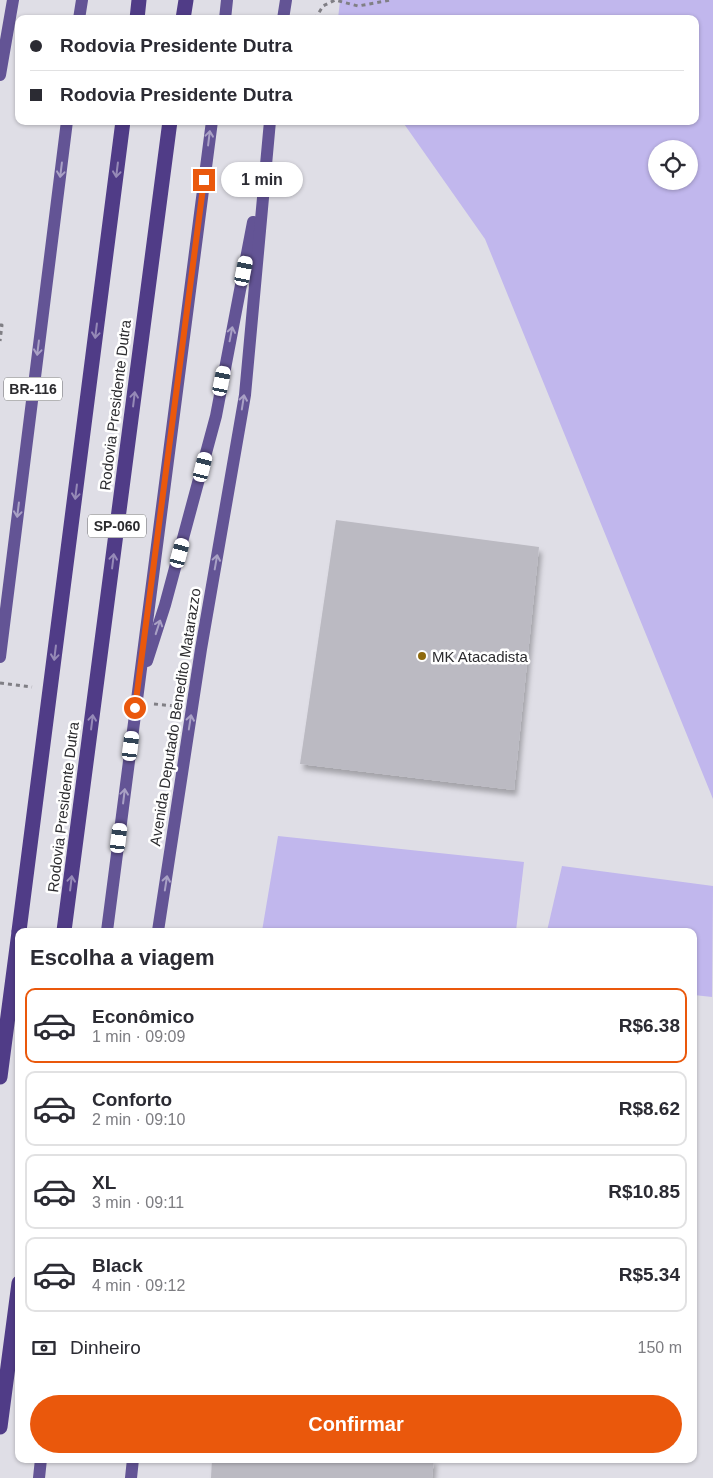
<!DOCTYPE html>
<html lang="pt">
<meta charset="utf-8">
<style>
body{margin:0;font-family:Arial,sans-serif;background:#f7f7f7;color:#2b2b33;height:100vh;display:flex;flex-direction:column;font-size:19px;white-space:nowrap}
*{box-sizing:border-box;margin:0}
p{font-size:16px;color:#7c7c81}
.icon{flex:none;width:28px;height:28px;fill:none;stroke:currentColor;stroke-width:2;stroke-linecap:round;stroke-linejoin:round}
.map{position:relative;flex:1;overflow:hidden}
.sheet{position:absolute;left:15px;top:928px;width:682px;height:535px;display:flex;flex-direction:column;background:#fff;border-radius:10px;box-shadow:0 1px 4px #0004}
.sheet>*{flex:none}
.hud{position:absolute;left:15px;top:15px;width:684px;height:110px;border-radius:10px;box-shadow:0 1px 4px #0004;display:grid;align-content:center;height:110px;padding:0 15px;background:#fff}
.tools{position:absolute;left:648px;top:140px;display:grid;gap:10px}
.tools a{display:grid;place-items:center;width:50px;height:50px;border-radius:50%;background:#fff;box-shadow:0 1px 4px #0004;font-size:25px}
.end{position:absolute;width:22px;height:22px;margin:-11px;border:6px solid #ea580c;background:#fff;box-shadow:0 0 0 2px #fff}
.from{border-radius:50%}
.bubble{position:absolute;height:35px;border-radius:18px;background:#fff;box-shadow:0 1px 4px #0004;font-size:16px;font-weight:700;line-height:35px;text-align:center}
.car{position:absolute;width:15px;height:30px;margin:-15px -8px;border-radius:6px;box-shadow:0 0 4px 1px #0007;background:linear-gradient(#fff 24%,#345 0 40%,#fff 0 76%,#345 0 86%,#fff 0)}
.hud b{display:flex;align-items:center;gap:18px;height:48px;font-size:19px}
.hud b+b{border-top:1px solid #e1e1e2}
.hud i{width:12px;height:12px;background:#2b2b33}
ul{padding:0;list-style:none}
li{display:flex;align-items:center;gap:15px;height:75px;margin:0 10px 8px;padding:0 5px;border:2px solid #e1e1e2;border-radius:10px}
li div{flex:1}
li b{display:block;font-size:19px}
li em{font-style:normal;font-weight:700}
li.current{border-color:#ea580c}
li>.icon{width:45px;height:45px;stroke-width:1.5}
h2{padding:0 15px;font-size:22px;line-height:60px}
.pay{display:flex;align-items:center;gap:12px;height:55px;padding:0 15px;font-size:19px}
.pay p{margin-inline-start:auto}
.cta{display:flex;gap:10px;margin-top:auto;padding:10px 15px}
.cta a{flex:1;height:58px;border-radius:30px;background:#ea580c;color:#fff;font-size:20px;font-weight:700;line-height:58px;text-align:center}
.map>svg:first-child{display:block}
.green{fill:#c1b7ed;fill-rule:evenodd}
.building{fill:#bbbac2;filter:url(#shadow)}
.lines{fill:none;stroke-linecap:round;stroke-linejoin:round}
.path{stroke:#807f85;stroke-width:3;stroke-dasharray:4 4;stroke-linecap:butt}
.primary{stroke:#635495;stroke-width:12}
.motorway{stroke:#503c87;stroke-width:15}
.oneway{stroke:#a9a1c5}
.oneway2{stroke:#968ab7}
.route{stroke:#ea580c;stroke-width:6}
.poi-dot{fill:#8e690d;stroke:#fff;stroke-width:2}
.labels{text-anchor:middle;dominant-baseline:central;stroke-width:5;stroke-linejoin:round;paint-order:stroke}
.shield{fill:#fff;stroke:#6b6b6d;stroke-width:1}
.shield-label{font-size:14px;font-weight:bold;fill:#2b2b2e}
.street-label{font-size:15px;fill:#2b2b2e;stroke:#fff}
.poi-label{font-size:15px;fill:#2b2b2e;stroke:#fff;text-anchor:start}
</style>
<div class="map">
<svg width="713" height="1478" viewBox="0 0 713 1478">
<defs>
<filter id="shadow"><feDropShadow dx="3" dy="5.5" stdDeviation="2.5" flood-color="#0004"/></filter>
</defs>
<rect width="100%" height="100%" fill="#dfdee6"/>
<!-- green -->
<g class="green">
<path d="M340 0H713V799L485 239 402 121H695V19H338ZM656 149H689V181H656Z"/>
<path d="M278 836 524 862 516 931H262Z"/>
<path d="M562 866 713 886 712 997 694 995V931H547Z"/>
</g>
<!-- building -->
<g class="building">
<path d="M336 520 539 547 514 790 300 764Z"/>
<path d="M212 1459H434L432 1478H211Z"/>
</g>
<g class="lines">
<!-- path -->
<g class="path">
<path d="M315 19 323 6 335 0 358 6 391 0"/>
<path d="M0 325H2L0 341"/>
<path d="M0 683 32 687"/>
<path d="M154 704 175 706"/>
</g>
<!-- primary -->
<g class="primary">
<path d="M79 19 82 0"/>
<path d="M225 19 227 0"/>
<path d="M283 19 286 0"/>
<path d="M0 75 13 0"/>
<path d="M0 657 67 121"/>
<path d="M147 661 165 605 216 416 253 222"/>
<path d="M107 931 212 121"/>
<path d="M158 931 201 649 245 395 270 121"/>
<path d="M39 1478 41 1459"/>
<path d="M131 1478 133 1459"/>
</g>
<!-- motorway -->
<g class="motorway">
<path d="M137 19 139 0"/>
<path d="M183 19 186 0"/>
<path d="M19 931 123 121"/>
<path d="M64 931 170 121"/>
<path d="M0 1077 19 932"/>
<path d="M0 1427 19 1283"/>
</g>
</g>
<!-- one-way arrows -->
<defs><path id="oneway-shaft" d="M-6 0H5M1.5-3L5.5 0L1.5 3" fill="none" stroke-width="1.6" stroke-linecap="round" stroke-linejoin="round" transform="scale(1.25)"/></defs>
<g class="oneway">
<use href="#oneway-shaft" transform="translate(209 138) rotate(-83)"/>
<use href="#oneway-shaft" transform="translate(61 170) rotate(97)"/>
<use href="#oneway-shaft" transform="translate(231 334) rotate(-79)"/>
<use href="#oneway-shaft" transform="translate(38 348) rotate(97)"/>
<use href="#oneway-shaft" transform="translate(243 402) rotate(-81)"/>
<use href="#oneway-shaft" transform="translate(18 510) rotate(97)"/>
<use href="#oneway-shaft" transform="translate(216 562) rotate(-80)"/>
<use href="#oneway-shaft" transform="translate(158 627) rotate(-72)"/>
<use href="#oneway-shaft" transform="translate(190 722) rotate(-81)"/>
<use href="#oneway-shaft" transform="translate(124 796) rotate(-83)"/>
<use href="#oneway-shaft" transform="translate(166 883) rotate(-81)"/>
</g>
<g class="oneway2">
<use href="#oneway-shaft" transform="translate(117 170) rotate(97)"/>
<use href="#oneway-shaft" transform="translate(96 331) rotate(97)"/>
<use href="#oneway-shaft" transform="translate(134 399) rotate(-83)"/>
<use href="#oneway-shaft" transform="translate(76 492) rotate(97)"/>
<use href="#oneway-shaft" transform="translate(113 561) rotate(-83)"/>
<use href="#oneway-shaft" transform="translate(55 653) rotate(97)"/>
<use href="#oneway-shaft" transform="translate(92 722) rotate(-83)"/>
<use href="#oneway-shaft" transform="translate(71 883) rotate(-83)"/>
</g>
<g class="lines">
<!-- route -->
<path class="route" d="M135 708 204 180"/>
</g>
<!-- markers -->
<circle class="poi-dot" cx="422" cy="656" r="5"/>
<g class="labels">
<!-- shield labels -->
<g class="shield">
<rect x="4" y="377.5" width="58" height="23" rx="4"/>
<rect x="88" y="514.5" width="58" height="23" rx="4"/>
</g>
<g class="shield-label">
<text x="33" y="389">BR-116</text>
<text x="117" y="526">SP-060</text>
</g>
<!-- street labels -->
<g class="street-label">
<text transform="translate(115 405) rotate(-83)">Rodovia Presidente Dutra</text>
<text transform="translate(175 717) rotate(-81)">Avenida Deputado Benedito Matarazzo</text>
<text transform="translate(63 807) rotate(-83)">Rodovia Presidente Dutra</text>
</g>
<!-- poi labels -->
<g class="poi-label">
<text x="432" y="656">MK Atacadista</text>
</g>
</g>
</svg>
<div class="tools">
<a><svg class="icon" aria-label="locate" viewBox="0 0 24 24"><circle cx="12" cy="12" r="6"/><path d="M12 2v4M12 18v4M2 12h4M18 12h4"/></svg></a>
</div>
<i class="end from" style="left:135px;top:708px"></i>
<i class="end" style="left:204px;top:180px"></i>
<div class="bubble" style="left:221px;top:162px;width:82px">1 min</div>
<i class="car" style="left:244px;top:271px;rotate:11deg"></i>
<i class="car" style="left:222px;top:381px;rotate:11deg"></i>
<i class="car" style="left:203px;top:467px;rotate:14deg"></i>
<i class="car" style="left:180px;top:553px;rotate:15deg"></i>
<i class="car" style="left:131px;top:746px;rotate:7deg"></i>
<i class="car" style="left:119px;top:838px;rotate:7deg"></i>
<div class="hud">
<b><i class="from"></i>Rodovia Presidente Dutra</b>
<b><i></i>Rodovia Presidente Dutra</b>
</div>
<section class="sheet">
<h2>Escolha a viagem</h2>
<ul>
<li class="current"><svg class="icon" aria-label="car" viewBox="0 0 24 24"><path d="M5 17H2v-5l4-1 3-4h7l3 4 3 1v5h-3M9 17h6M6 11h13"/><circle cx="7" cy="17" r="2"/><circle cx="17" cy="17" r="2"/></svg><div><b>Econômico</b><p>1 min · 09:09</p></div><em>R$6.38</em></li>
<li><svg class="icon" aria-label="car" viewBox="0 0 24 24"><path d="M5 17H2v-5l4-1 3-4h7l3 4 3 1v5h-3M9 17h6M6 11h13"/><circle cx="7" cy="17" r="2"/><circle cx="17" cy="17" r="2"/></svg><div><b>Conforto</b><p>2 min · 09:10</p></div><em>R$8.62</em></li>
<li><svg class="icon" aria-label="car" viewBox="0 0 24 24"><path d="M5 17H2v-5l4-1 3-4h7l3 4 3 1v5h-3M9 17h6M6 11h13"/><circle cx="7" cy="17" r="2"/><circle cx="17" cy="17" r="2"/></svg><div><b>XL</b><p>3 min · 09:11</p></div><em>R$10.85</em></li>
<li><svg class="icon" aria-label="car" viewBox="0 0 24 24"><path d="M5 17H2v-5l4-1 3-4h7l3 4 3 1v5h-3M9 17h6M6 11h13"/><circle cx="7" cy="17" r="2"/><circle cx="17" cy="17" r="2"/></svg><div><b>Black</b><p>4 min · 09:12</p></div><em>R$5.34</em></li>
</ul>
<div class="pay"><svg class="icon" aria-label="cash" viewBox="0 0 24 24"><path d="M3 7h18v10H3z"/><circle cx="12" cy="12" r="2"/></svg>Dinheiro<p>150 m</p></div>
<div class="cta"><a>Confirmar</a></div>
</section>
</div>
